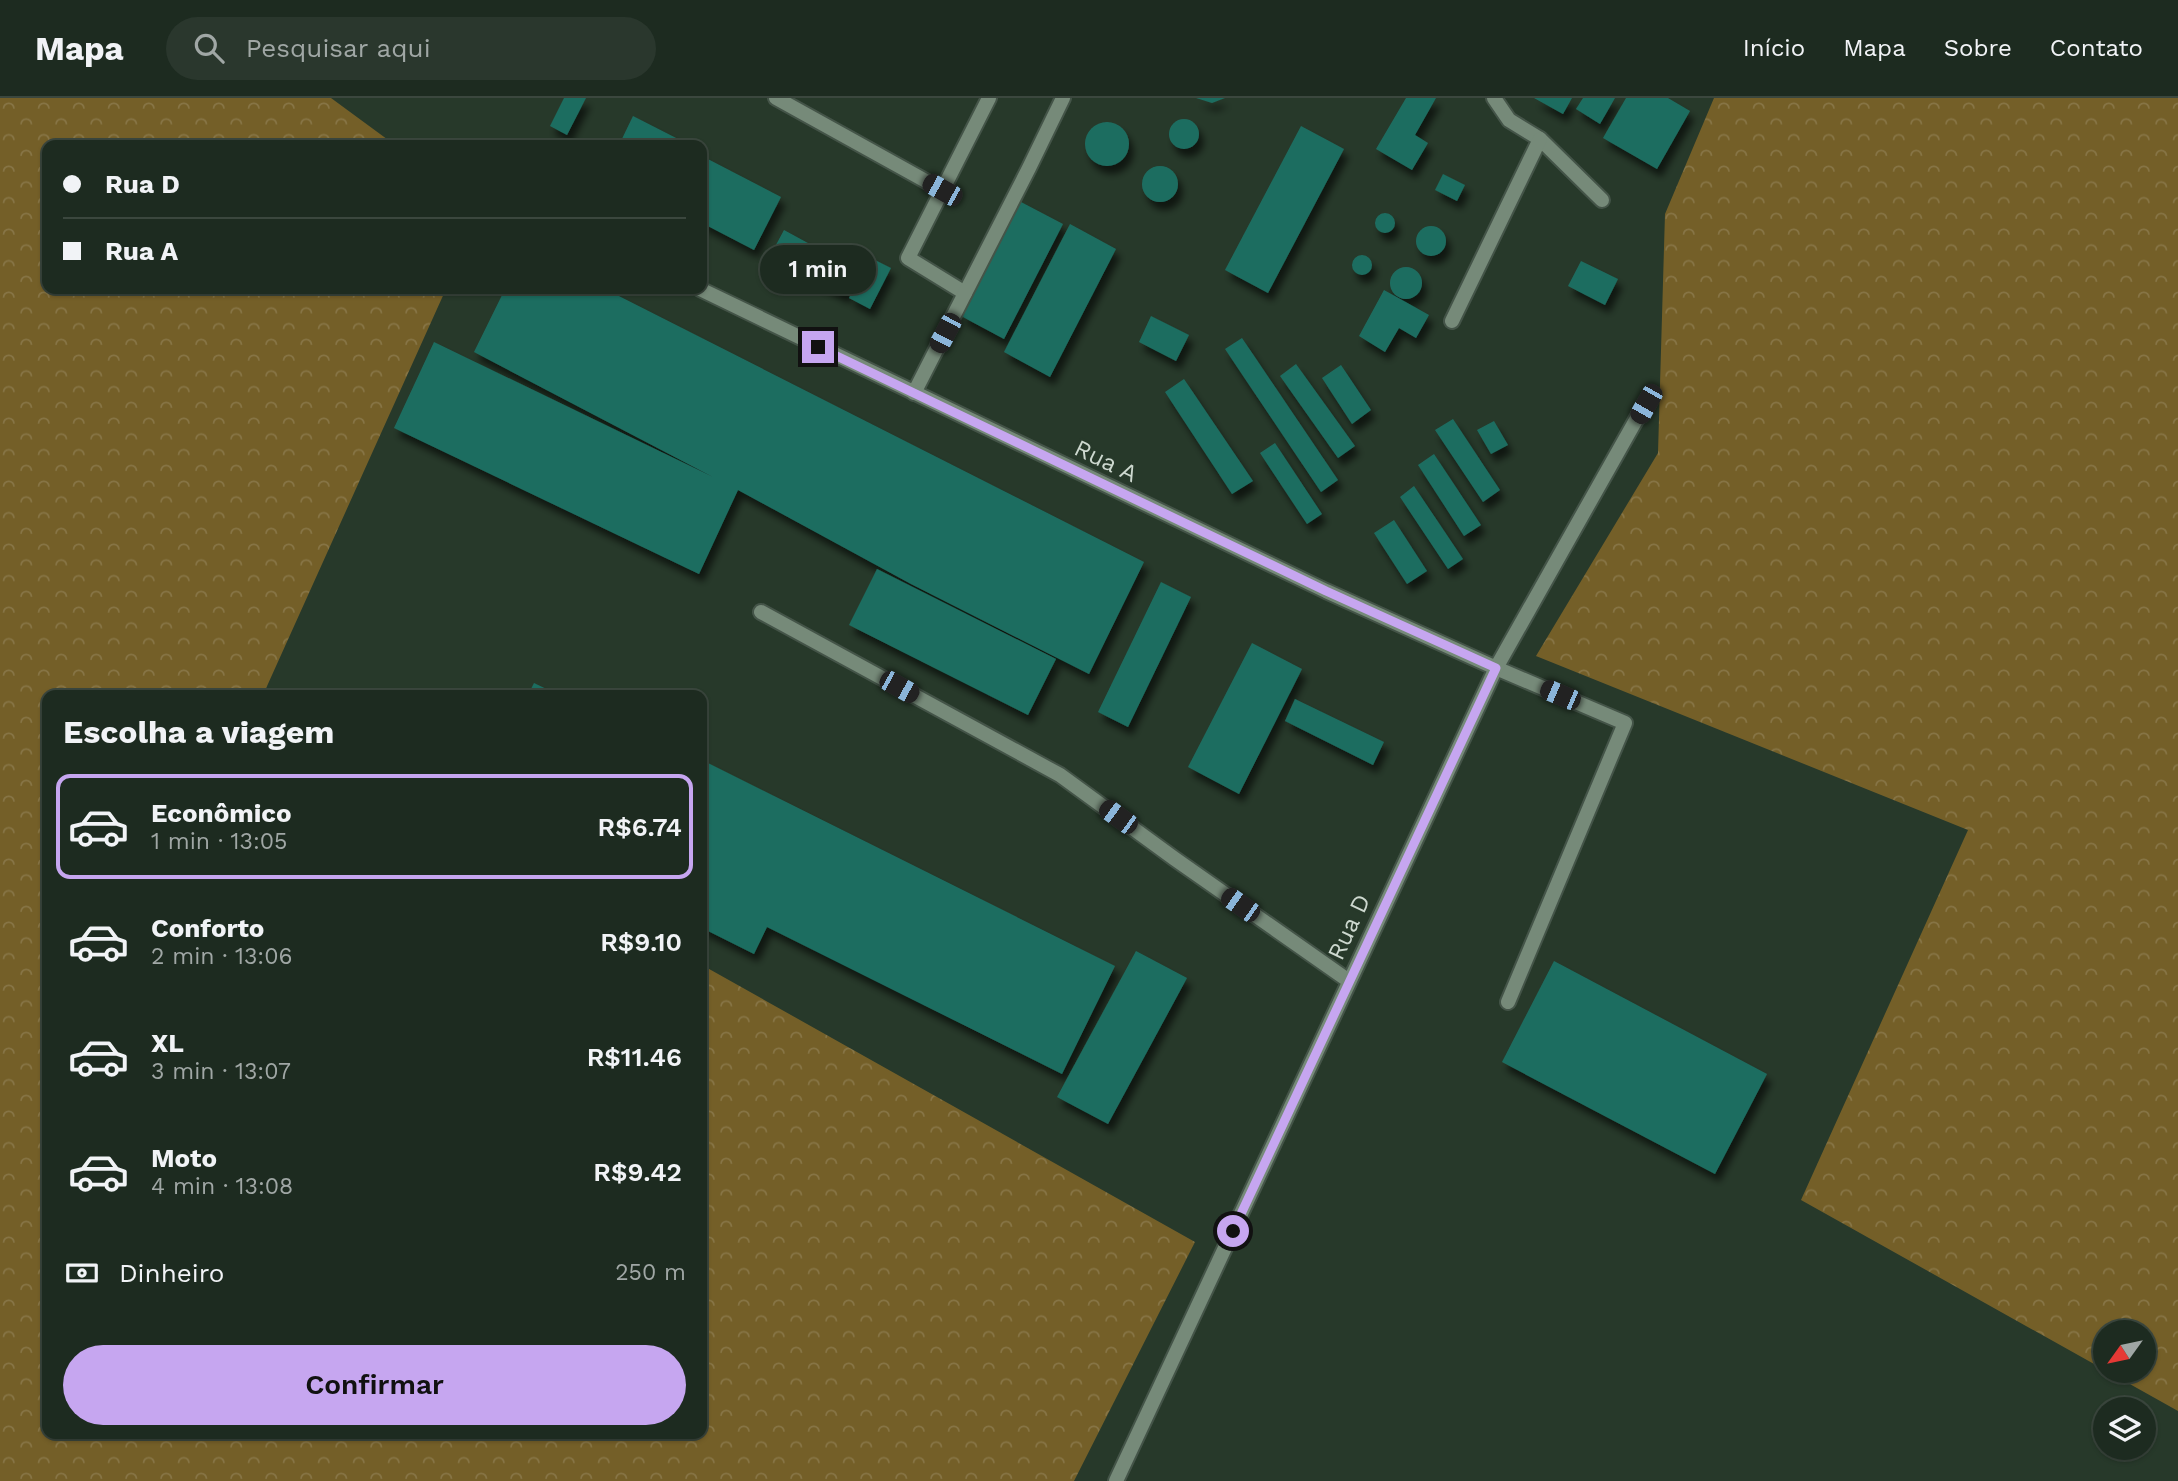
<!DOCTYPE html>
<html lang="pt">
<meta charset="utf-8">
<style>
body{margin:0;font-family:"Work Sans",sans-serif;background:#2a372d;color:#f1f3f6;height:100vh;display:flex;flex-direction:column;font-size:26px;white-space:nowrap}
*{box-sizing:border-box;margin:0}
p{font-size:23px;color:#a0a7a5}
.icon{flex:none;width:38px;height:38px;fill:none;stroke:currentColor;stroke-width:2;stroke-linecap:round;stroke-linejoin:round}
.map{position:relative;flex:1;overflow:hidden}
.sheet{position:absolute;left:42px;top:592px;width:665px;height:749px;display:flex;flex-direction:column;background:#1d2b20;border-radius:14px;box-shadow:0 2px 5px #0004,0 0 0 2px #3b473e}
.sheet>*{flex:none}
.top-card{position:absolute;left:42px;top:42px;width:665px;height:154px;border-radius:14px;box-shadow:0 2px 5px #0004,0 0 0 2px #3b473e;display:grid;align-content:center;height:154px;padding:0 21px;background:#1d2b20}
.needle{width:46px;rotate:237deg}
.tools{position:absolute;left:2093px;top:1222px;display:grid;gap:14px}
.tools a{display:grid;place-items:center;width:63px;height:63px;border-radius:50%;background:#1d2b20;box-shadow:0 2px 5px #0004,0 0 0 2px #3b473e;font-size:35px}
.end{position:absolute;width:32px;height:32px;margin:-16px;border:9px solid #c6a6f0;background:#111;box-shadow:0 0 0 4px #111}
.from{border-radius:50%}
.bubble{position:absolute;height:49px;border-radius:24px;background:#1d2b20;box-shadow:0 2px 5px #0004,0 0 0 2px #3b473e;font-size:23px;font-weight:600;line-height:49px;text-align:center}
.car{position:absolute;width:21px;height:42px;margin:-21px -10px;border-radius:9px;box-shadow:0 0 5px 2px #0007;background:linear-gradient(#222 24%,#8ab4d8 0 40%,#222 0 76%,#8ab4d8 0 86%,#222 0)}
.top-card b{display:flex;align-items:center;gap:24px;height:66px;font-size:26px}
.top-card b+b{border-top:2px solid #3b473e}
.top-card i{width:18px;height:18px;background:#f1f3f6}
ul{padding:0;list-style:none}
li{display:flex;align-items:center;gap:21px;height:105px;margin:0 14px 10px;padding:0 7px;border:4px solid transparent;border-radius:14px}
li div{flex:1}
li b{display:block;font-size:26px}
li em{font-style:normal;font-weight:600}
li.selected{border-color:#c6a6f0}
li>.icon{width:63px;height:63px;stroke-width:1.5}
h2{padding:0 21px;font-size:32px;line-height:84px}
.pay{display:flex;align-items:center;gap:18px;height:77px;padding:0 21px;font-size:26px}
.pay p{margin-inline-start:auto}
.action{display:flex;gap:14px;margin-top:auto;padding:14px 21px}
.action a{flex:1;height:80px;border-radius:42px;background:#c6a6f0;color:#111;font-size:28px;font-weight:600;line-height:80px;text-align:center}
header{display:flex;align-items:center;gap:42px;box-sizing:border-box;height:98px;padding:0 35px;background:#1d2b20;border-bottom:2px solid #3b473e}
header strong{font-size:33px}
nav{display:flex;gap:38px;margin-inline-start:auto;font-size:24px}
.search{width:490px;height:63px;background:#2a372d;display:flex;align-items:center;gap:18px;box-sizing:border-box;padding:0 24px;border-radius:38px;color:#a0a7a5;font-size:26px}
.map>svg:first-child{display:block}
.forest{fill:url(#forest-crowns);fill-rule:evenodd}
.building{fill:#1e6d61;filter:url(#shadow)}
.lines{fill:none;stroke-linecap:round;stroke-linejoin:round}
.service-casing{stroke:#445448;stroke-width:18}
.minor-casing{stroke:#445448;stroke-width:18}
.service{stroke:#768a79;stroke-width:14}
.minor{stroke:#768a79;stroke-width:14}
.route{stroke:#c6a6f0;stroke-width:9}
.labels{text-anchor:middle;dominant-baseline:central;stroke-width:5;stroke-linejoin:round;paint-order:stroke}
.street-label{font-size:24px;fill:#cdd8cf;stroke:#27392a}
</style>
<header>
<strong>Mapa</strong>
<div class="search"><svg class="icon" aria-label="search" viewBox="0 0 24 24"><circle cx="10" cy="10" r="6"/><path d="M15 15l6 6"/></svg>Pesquisar aqui</div>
<nav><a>Início</a><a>Mapa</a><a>Sobre</a><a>Contato</a></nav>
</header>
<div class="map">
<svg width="2178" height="1383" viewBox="0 0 2178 1383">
<defs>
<pattern id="forest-crowns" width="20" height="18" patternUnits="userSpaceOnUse" patternTransform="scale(1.75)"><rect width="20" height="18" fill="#745f28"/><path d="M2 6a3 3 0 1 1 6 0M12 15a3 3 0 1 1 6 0" fill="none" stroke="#877546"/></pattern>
<filter id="shadow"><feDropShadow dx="4.5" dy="8" stdDeviation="3.5" flood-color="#0009"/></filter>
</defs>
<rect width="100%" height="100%" fill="#27392a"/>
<!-- forest -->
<g class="forest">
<path d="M0 0H331L395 47H47V191H446L263 597H47V1335H702V867L1195 1144 1074 1383H0Z"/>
<path d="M1714 0H2178V1313L1801 1102 1968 732 1536 558 1658 355 1665 116ZM2105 1234H2144V1272H2105Z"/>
</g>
<!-- building -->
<g class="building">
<path d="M564 0H586L567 37 550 28Z"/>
<path d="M1196 0H1225L1212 5Z"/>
<path d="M1406 0H1436L1415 37 1428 45 1412 72 1376 51Z"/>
<path d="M1534 0H1572L1563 16Z"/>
<path d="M1583 0H1615L1600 26 1576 11Z"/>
<path d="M1626 0H1668L1690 13 1657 71 1603 40Z"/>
<path d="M633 18 680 42 677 47H619Z"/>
<circle cx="1184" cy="36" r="15"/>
<circle cx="1107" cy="46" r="22"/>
<path d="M1301 28 1344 51 1268 195 1225 172Z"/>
<path d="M702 58 781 99 754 152 702 125Z"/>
<circle cx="1160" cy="86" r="18"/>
<path d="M1443 76 1465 87 1457 103 1435 92Z"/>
<path d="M1021 104 1063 126 1004 241 961 218Z"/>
<circle cx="1385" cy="125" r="10"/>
<path d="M1070 126 1116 151 1050 279 1004 254Z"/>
<circle cx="1431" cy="143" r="15"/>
<path d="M784 132 828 156 834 146 864 163 845 198 770 158Z"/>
<circle cx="1362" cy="167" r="10"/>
<path d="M869 159 891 170 870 211 849 200Z"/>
<path d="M1581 163 1618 181 1605 207 1568 188Z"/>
<circle cx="1406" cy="185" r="16"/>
<path d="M505 191H605L1144 464 1089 576 911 486 738 392 699 476 394 330 434 244 713 379 474 254Z"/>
<path d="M1384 192 1429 217 1416 240 1399 230 1385 254 1359 238Z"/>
<path d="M1151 218 1189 237 1176 263 1139 244Z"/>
<path d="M1242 240 1338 382 1321 394 1225 251Z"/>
<path d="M1296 266 1355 348 1338 360 1280 278Z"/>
<path d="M1341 267 1371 312 1352 326 1322 280Z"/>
<path d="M1184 281 1253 383 1232 396 1165 294Z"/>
<path d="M1453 321 1500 392 1483 404 1435 332Z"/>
<path d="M1494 323 1508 347 1491 356 1477 332Z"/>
<path d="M1275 345 1322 416 1307 426 1260 355Z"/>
<path d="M1434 356 1481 427 1464 438 1418 367Z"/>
<path d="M1414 388 1463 461 1448 471 1400 399Z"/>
<path d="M1394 422 1427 473 1407 486 1374 435Z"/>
<path d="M877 471 1056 561 1028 617 849 527Z"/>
<path d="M1161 484 1191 499 1128 629 1098 614Z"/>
<path d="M1252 545 1302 571 1239 696 1188 669Z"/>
<path d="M534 585 559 597H528Z"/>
<path d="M1295 601 1384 644 1373 667 1285 623Z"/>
<path d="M708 665 1115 868 1062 976 767 829 754 856 702 830V679Z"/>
<path d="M1136 853 1187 880 1108 1026 1057 999Z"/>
<path d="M1554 863 1767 976 1715 1076 1502 964Z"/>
</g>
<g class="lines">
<!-- service casing -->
<g class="service-casing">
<g id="service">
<path d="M776 0 942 92"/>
<path d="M1494 0 1509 22 1540 41 1602 102"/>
<path d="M965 195 908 160 989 0"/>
<path d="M1452 223 1540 41"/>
<path d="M914 295 1029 70 1063 0"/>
<path d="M761 514 1060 677 1175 761 1349 883"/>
<path d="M1496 570 1625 625 1508 904"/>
</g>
</g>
<!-- minor casing -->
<g class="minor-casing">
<g id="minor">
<path d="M700 191 1326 493 1496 570"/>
<path d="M1116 1383 1496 570 1645 306"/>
</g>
</g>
<!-- service -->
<use href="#service" class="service"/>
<!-- minor -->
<use href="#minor" class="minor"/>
</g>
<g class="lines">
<!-- route -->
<path class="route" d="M818 249 1326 493 1496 570 1233 1133"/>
</g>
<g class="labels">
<!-- street labels -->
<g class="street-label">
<text transform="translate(1106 363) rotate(26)">Rua A</text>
<text transform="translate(1349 829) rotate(-65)">Rua D</text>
</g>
</g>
</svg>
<div class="tools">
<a><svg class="needle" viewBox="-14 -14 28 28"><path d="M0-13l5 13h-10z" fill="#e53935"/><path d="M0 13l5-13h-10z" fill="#a0a7a5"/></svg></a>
<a><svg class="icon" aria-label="layers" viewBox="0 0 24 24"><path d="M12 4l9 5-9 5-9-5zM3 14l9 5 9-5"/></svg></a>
</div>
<i class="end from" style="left:1233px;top:1133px"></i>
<i class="end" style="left:818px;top:249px"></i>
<div class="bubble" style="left:760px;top:147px;width:116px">1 min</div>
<i class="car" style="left:942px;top:92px;rotate:299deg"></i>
<i class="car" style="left:945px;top:235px;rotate:208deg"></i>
<i class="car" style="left:1646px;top:306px;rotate:210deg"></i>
<i class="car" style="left:899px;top:589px;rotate:119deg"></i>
<i class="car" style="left:1560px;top:597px;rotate:293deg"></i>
<i class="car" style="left:1118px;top:719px;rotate:306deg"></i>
<i class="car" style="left:1240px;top:807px;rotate:305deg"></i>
<div class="top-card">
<b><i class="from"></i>Rua D</b>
<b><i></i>Rua A</b>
</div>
<section class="sheet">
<h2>Escolha a viagem</h2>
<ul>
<li class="selected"><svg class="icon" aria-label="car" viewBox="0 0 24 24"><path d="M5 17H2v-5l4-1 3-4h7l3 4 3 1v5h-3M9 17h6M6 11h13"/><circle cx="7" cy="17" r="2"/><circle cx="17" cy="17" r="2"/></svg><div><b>Econômico</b><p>1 min · 13:05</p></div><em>R$6.74</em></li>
<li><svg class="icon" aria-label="car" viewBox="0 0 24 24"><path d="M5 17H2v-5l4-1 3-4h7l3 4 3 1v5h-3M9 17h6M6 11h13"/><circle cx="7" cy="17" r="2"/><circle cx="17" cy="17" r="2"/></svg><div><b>Conforto</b><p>2 min · 13:06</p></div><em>R$9.10</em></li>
<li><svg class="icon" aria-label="car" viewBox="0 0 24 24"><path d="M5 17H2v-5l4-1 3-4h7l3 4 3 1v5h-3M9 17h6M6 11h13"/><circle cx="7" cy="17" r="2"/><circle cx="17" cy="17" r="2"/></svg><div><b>XL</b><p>3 min · 13:07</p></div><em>R$11.46</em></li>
<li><svg class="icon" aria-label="car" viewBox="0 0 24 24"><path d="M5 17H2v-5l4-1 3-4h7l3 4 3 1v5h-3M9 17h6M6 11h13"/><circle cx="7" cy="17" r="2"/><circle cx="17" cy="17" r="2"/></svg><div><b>Moto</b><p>4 min · 13:08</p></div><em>R$9.42</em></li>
</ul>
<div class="pay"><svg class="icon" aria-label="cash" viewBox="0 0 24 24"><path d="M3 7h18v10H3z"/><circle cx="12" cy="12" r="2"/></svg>Dinheiro<p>250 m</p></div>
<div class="action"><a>Confirmar</a></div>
</section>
</div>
